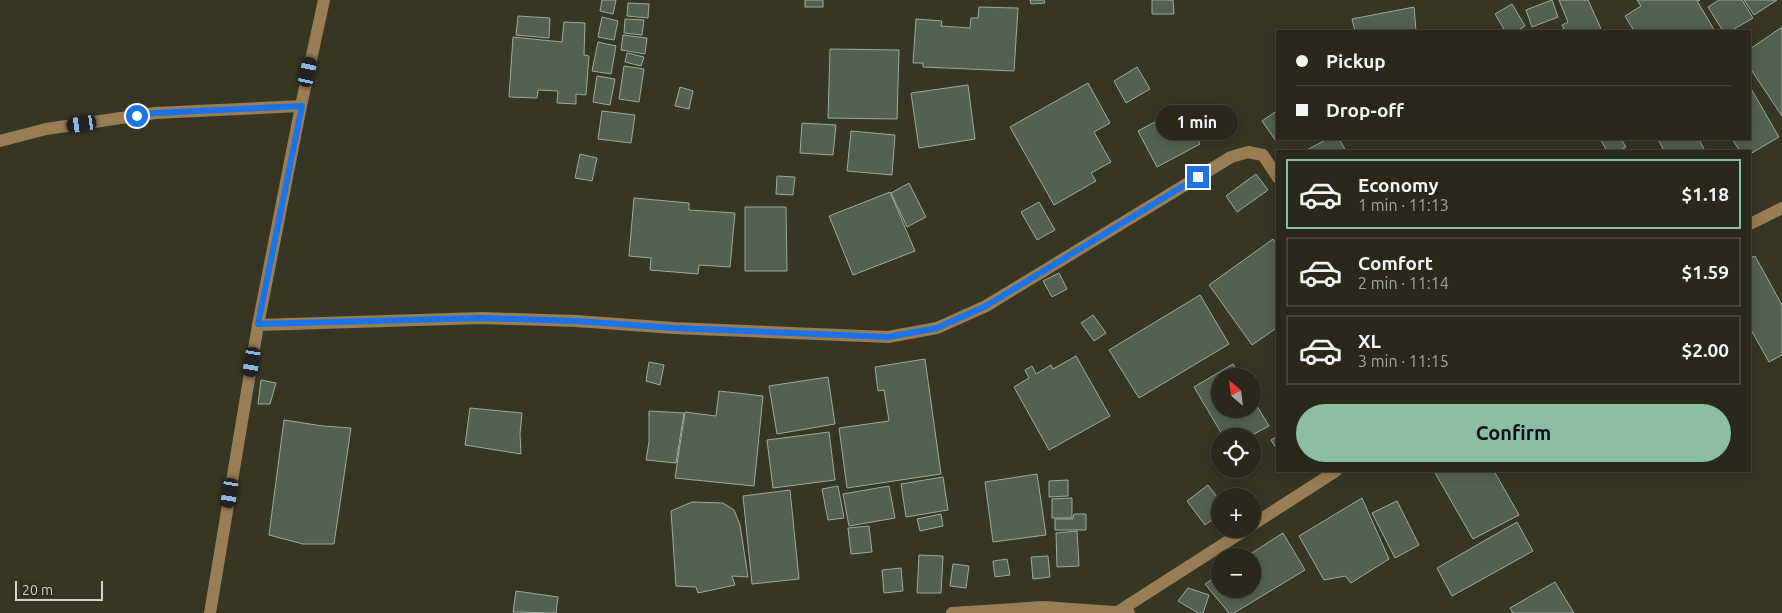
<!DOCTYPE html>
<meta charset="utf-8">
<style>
body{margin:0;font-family:Ubuntu,sans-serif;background:#313023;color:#f1f3f6;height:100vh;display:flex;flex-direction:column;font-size:19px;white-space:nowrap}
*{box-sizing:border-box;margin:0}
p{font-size:16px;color:#a5a6a2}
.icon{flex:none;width:28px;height:28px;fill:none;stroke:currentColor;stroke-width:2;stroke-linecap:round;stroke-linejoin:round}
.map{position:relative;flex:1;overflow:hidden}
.sheet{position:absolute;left:1276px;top:150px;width:475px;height:322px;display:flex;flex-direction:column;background:#29281a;border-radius:0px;box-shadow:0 2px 12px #0003,0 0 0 1px #454439}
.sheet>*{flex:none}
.banner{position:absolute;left:1276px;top:30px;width:475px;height:110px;border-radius:0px;box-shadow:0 2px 12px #0003,0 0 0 1px #454439;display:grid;align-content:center;height:110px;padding:0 20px;background:#29281a}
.needle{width:32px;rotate:332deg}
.buttons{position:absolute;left:1211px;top:368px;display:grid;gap:10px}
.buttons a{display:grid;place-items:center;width:50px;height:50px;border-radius:50%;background:#29281a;box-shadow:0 2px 12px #0003,0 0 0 1px #454439;font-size:25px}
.scale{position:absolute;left:15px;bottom:12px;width:88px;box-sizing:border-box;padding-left:5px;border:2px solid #d2d2c7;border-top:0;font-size:14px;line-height:18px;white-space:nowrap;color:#d2d2c7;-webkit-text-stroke:4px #2c2c1a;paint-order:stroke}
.end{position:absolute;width:22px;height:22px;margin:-11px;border:6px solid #1a73e8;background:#fff;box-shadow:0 0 0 2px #fff}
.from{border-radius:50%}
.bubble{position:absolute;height:35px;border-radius:18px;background:#29281a;box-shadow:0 2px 12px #0003,0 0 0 1px #454439;font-size:16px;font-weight:700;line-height:35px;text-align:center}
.car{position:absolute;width:15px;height:30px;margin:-15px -8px;border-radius:6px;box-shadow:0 0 4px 1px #0007;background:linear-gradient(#222 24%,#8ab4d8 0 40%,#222 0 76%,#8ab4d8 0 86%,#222 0)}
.banner b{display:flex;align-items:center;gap:18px;height:48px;font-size:19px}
.banner b+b{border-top:1px solid #454439}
.banner i{width:12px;height:12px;background:#f1f3f6}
ul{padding:9px 0 0;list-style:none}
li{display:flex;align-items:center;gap:15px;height:70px;margin:0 10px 8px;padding:0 10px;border:2px solid #454439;border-radius:0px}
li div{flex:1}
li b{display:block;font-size:19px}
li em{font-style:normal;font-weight:700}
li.active{border-color:#8abfa5}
li>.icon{width:45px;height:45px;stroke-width:1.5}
.primary-button{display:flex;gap:10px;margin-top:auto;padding:10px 20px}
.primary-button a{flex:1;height:58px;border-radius:30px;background:#8abfa5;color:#111;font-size:20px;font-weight:700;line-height:58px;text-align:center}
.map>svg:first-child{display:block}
.building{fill:#556150;stroke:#9eac99}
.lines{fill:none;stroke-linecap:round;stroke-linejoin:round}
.minor{stroke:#987d55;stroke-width:12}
.route{stroke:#1a73e8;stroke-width:6}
</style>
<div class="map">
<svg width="1782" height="613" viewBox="0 0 1782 613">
<rect width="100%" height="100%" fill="#373623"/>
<!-- building -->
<g class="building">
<path d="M602 0H616L613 14 600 11Z"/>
<rect x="805" y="0" width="18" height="7"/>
<path d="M1030 0H1044L1045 3 1031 4Z"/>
<path d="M1152 0H1173L1174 14H1152Z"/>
<path d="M1552 0 1558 17 1532 27 1526 10Z"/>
<path d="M1559 0H1588L1602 31H1565L1562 25 1568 22Z"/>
<path d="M1637 0H1700L1697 1 1715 31H1634L1625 16 1641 6Z"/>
<path d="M1719 0H1742L1753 18 1731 31H1723L1708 7Z"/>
<path d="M1744 0H1777L1754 15Z"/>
<path d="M628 3 649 4 648 18 627 16Z"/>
<path d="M1512 4 1525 26 1517 31H1505L1495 14Z"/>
<path d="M979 7 1018 8 1014 71 923 67V63H913L916 19 942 21 941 26 970 28 971 18H978Z"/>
<path d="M1414 7 1416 31H1355L1352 19Z"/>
<path d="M518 16 550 18 549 38 516 35Z"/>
<path d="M602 17 618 21 614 40 598 37Z"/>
<path d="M625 19 644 20 642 35 624 33Z"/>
<path d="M564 22 585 23 584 55 589 56 586 95 576 94V104L557 103 558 91 538 90 537 98 509 97 513 37 562 42Z"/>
<path d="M1782 27V116L1750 68V49Z"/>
<path d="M623 35 647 38 645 54 621 50Z"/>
<path d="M598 42 616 46 611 74 592 71Z"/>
<path d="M830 49 899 50 897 119 828 118Z"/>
<path d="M627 53 644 57 641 66 625 62Z"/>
<path d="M624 66 644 69 639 102 619 99Z"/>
<path d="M1137 67 1150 89 1126 103 1114 81Z"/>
<path d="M597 76 615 79 610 105 593 102Z"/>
<path d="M1088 83 1110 123 1094 132 1111 162 1091 173 1096 181 1054 205 1010 127Z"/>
<path d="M968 85 975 139 919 148 911 93Z"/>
<path d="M680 87 693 91 689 109 675 106Z"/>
<path d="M1750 87 1779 137 1750 154V151H1740L1732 139H1750Z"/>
<path d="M1181 108 1200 144 1157 167 1138 131Z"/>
<path d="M1278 110V139L1276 141 1262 121Z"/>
<path d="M602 111 635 115 631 143 598 139Z"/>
<path d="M802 123 836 125 833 155 800 153Z"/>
<path d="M851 131 895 135 892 175 847 171Z"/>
<path d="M1327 139H1339L1346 151H1305Z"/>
<path d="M1600 139H1621L1626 147 1619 151H1607Z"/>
<path d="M1658 139H1699L1705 151H1664Z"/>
<path d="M580 154 597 158 592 181 575 178Z"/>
<path d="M1256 174 1268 190 1237 212 1226 196Z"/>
<path d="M777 176 795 177 793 195 776 194Z"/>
<path d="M909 183 926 217 907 227 891 193Z"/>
<path d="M890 192 915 251 853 275 829 216Z"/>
<path d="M634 198 689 203V210L735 213 730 267 699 265 698 274 650 270 651 258 629 256Z"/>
<path d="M1039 202 1055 230 1037 240 1021 212Z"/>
<path d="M745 207H786L787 271H745Z"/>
<path d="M1273 239 1278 246V327L1252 345 1209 285Z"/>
<path d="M1755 256 1782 305V355L1769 362 1750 328V258Z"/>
<path d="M1059 273 1067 289 1052 297 1043 281Z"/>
<path d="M1200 295 1229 344 1139 398 1109 350Z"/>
<path d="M1093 315 1106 333 1094 341 1081 323Z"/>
<path d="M1076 356 1110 416 1049 450 1014 387 1029 378 1025 370 1032 366 1036 374 1051 365 1053 369Z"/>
<path d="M925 359 941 474 847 488 839 428 889 421 884 390 878 391 875 367Z"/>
<path d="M649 362 664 365 660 385 646 381Z"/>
<path d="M1233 364 1240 376H1220V409H1252V398L1269 426 1250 436H1223L1194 387Z"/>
<path d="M828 377 835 424 777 434 769 386Z"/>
<path d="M261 380 276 383 270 404H258Z"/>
<path d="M719 391 763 396 754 486 675 478 685 412 716 416Z"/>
<path d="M470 408 522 413 520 434 521 454 465 445Z"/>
<path d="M649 411 684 413 676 463 646 460 649 442Z"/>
<path d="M284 420 323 426 351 428 334 544H303L269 535Z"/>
<path d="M829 432 835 480 773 488 767 440Z"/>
<path d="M1278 436V451L1271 440Z"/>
<path d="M1434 471H1494L1519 515 1473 539Z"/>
<path d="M1037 474 1046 535 993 542 985 482Z"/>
<path d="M943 477 948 510 906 517 901 484Z"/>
<path d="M1068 480V496L1049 497V481Z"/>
<path d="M1208 485 1220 501V514L1205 525 1187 501Z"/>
<path d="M838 486 844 518 828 520 822 489Z"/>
<path d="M889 486 895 518 849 526 843 494Z"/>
<path d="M790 490 799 579 752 584 743 496Z"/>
<path d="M1072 498V518H1052V499Z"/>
<path d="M1362 498 1389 559 1351 583 1345 576 1324 580 1299 536Z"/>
<path d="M1397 501 1419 545 1395 558 1372 513Z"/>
<path d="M692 502 723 503 734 510 740 525 748 577 732 576 735 585 698 593 696 587 676 586 671 511Z"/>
<path d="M941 514 943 526 920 531 917 519Z"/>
<path d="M1074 514H1086V530H1055V519H1073Z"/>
<path d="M1517 522 1533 551 1452 596 1437 568Z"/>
<path d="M869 526 872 552 851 554 848 528Z"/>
<path d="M1077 531 1079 566 1057 567 1056 533Z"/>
<path d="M1283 533 1305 570 1234 613H1229L1205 584 1220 574V589H1252V556H1247Z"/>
<path d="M919 555 943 556 941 593H917Z"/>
<path d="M1048 556 1050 577 1033 579 1031 557Z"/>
<path d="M1007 559 1010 575 995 577 993 561Z"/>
<path d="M953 564 969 566 966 588 950 586Z"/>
<path d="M901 568 903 591 884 593 882 570Z"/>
<path d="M1555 582 1574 613H1513L1510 608Z"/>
<path d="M1188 588 1209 595 1203 613H1198L1178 601Z"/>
<path d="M516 591 558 597 556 613 513 612Z"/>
</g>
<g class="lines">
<!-- minor -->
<g class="minor">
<path d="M0 141 46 129 155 113 301 106"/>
<path d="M1750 224 1782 208"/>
<path d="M258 325 482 318 576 321 674 328 888 337 937 328 986 306 1231 157 1248 152 1263 155 1278 178"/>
<path d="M1252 525 1336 471"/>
<path d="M1119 611 1247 529"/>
<path d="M210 613 258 325 301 106 324 0"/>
<path d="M952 613 1043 607 1129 613"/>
</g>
</g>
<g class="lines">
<!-- route -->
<path class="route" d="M137 116 155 113 302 106 258 324 482 318 576 321 674 328 888 337 937 328 986 306 1198 177"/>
</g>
</svg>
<div class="buttons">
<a><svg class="needle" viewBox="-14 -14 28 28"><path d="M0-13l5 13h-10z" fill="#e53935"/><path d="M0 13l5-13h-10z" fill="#a5a6a2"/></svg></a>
<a><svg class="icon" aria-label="locate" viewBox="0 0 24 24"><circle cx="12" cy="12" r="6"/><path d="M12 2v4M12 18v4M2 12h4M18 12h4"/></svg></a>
<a>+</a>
<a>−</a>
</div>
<div class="scale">20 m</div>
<i class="end from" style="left:137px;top:116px"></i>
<i class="end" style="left:1198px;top:177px"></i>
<div class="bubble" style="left:1156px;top:105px;width:82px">1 min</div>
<i class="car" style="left:308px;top:72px;rotate:12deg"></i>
<i class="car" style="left:82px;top:124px;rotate:261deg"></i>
<i class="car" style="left:252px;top:362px;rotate:189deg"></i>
<i class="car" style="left:230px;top:493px;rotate:189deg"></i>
<div class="banner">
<b><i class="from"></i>Pickup</b>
<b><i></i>Drop-off</b>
</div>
<section class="sheet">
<ul>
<li class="active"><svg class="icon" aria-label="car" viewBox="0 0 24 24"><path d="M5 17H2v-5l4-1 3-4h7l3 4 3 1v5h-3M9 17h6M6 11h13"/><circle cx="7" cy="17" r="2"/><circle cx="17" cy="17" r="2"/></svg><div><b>Economy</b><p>1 min · 11:13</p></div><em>$1.18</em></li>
<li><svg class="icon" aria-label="car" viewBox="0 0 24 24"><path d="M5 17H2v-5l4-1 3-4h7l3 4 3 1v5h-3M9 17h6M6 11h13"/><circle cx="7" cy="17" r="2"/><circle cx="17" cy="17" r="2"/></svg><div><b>Comfort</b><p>2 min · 11:14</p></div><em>$1.59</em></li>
<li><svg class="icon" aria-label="car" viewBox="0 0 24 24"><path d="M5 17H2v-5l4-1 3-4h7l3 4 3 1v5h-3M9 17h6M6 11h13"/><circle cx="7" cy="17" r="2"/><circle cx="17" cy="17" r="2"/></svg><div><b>XL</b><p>3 min · 11:15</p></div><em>$2.00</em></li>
</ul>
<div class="primary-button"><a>Confirm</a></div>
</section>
</div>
